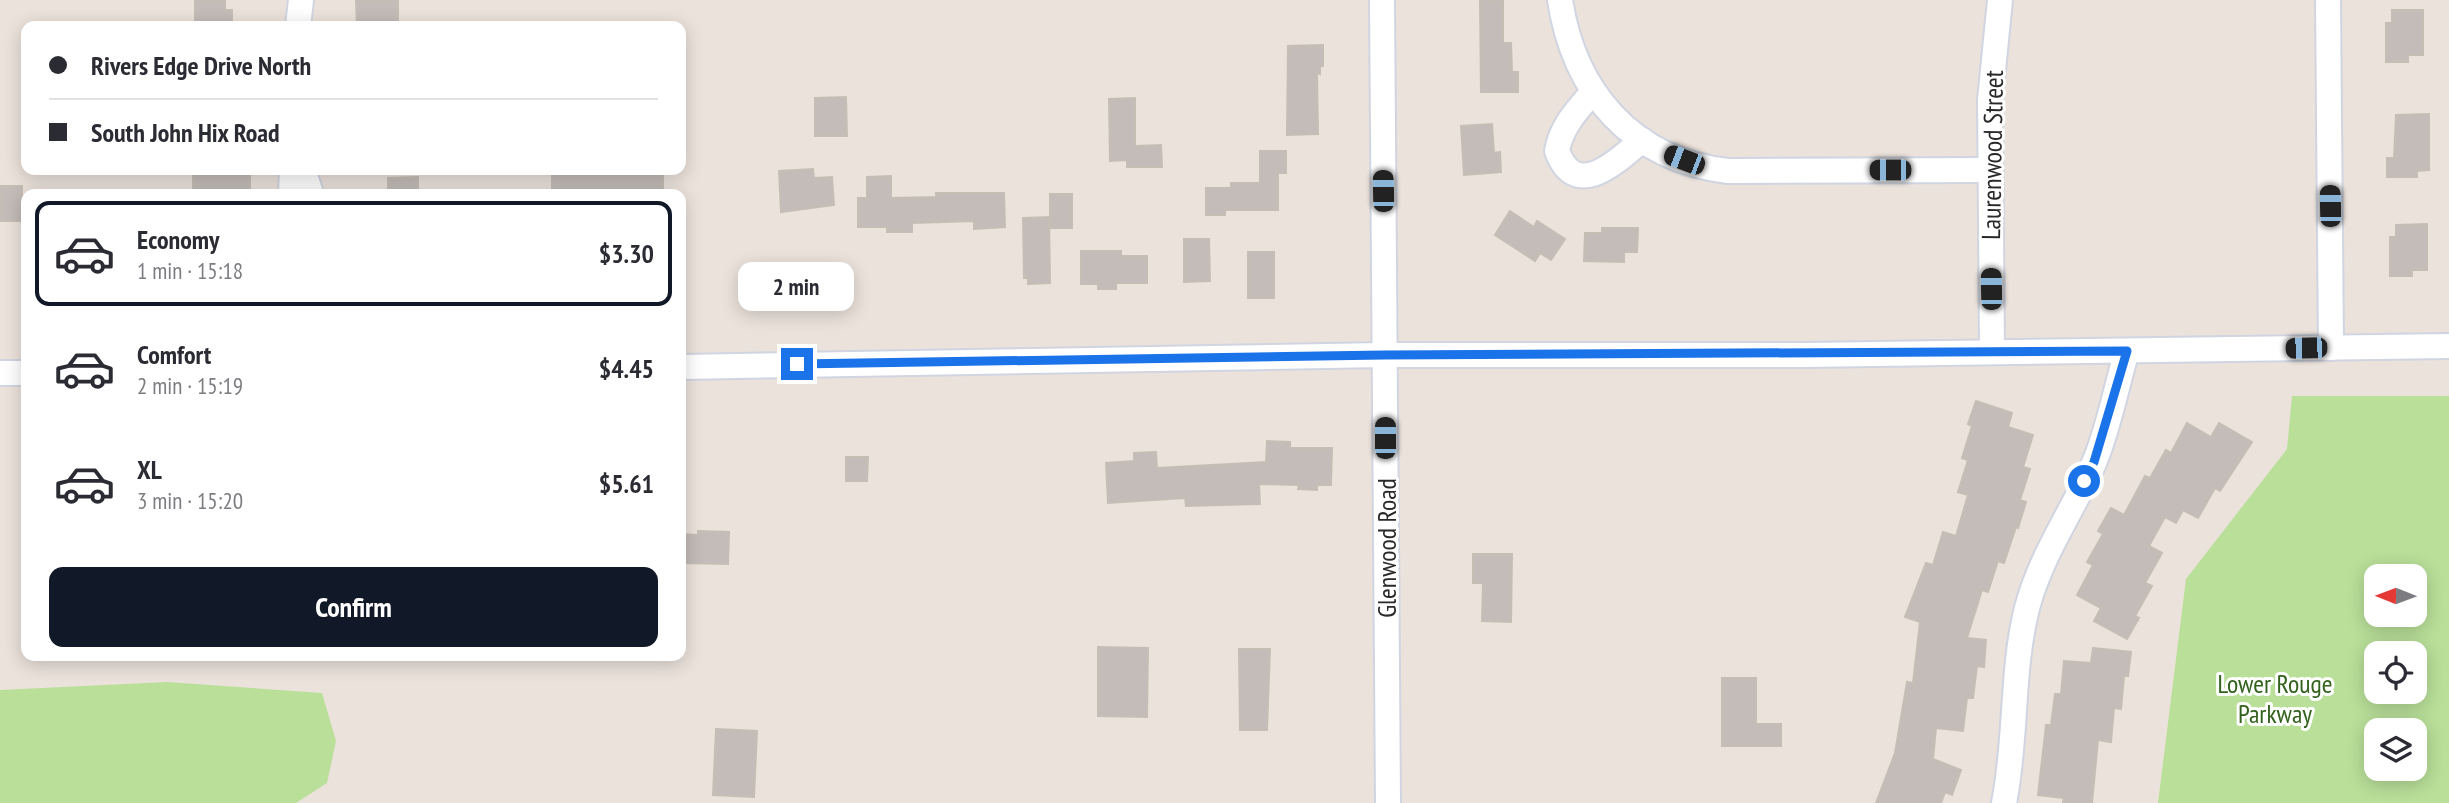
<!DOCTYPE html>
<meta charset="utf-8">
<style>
body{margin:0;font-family:"PT Sans Narrow",sans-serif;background:#f7f7f7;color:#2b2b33;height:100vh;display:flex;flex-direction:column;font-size:26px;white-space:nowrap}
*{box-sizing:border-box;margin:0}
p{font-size:23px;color:#7c7c81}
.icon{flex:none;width:38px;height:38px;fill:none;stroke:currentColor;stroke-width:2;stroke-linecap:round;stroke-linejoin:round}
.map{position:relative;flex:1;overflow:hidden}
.sheet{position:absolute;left:21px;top:189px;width:665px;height:472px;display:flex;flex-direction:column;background:#fff;border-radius:14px;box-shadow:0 4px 18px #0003}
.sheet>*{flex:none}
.top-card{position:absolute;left:21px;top:21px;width:665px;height:154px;border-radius:14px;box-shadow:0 4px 18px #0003;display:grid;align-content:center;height:154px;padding:0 28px;background:#fff}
.needle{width:46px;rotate:271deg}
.tools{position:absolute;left:2364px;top:564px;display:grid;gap:14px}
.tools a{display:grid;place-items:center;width:63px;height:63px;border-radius:14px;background:#fff;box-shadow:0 4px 18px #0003;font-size:35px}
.end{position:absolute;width:32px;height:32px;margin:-16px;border:9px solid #1a73e8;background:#fff;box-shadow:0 0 0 4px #fff}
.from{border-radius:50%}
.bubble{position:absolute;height:49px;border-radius:14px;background:#fff;box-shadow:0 4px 18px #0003;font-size:23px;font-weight:700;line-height:49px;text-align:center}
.car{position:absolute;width:21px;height:42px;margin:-21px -10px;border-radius:9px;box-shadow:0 0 5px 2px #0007;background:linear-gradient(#222 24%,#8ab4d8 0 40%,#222 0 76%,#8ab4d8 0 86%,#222 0)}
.top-card b{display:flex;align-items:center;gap:24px;height:66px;font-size:26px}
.top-card b+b{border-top:2px solid #e1e1e2}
.top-card i{width:18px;height:18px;background:#2b2b33}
ul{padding:12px 0 0;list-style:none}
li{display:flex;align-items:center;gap:21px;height:105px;margin:0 14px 10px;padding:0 14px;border:4px solid transparent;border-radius:14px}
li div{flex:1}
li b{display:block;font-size:26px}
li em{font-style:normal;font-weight:700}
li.on{border-color:#111827}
li>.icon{width:63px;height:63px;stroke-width:1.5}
.primary-button{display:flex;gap:14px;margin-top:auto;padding:14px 28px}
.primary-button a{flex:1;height:80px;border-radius:14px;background:#111827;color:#fff;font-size:28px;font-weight:700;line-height:80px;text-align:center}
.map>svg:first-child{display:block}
.green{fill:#b9df99;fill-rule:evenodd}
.building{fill:#c3bcb8;stroke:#c6beb5;stroke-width:2}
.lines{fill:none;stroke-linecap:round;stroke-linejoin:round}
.minor-casing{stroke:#d0d5e1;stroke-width:28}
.minor{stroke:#fff;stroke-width:24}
.route{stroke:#1a73e8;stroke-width:9}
.labels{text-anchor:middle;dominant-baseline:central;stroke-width:6;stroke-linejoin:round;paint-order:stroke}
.street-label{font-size:26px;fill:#292929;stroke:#fff}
.park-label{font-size:26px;fill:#33621d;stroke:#fff}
</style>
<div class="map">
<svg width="2449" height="803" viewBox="0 0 2449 803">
<rect width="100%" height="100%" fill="#ebe2db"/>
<!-- green -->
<g class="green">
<path d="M2292 396H2449V803H2158L2186 579 2287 449ZM2376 576H2415V614H2376ZM2376 653H2415V691H2376ZM2376 730H2415V768H2376Z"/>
<path d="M167 682 322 693 336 741 327 783 296 803H0V690Z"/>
</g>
<!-- building -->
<g class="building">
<path d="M195 0H225V10H232V26H195Z"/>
<path d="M356 0H398V26H357Z"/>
<path d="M1480 0H1503V43H1511L1512 72H1518V92H1481Z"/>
<path d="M2392 10H2423V55H2408V62H2386V23H2392Z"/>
<path d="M1323 45V66H1320V74L1317 73 1318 134 1287 135 1288 46Z"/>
<path d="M846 97 847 136H815V98Z"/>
<path d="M1135 98V146L1161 145 1162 167H1127V160L1110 161 1109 99Z"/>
<path d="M2429 114V170L2417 171V177H2387V158H2394L2396 115Z"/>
<path d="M1492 124 1494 153 1500 152 1501 172 1464 175 1461 126Z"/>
<path d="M1260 151H1286V173H1278V210H1225V215H1206V188H1231V183H1260Z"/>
<path d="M813 169 814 178 832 177 834 205 781 212 779 171Z"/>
<rect x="193" y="170" width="57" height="24"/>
<rect x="552" y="170" width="111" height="24"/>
<path d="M891 176V198L936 197V193H1004L1005 227 974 229V221L912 223V232H887V227H858V198H867V177Z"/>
<path d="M418 177V194H388V178Z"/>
<rect x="0" y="186" width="22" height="35"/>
<rect x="1050" y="194" width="22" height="34"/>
<path d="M1510 211 1534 227 1537 221 1565 239 1551 260 1540 253 1535 261 1495 235Z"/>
<path d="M1049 217 1050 283 1028 284V278H1024L1023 218Z"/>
<path d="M2427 224V270H2412V276H2390V237H2396V225Z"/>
<path d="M1602 228H1638L1637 252H1624V262L1584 261 1585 233H1602Z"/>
<path d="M1184 239H1209L1210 281 1184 282Z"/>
<path d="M1081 251H1121V256H1147V283H1116V289H1098V284H1081Z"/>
<rect x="1248" y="252" width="26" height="46"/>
<path d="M1976 401 2012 413 2008 427 2033 435 2023 467 2030 469 2020 500 2026 502 2018 528 2016 527 2004 563 1998 561 1988 592 1982 590 1967 638 1986 640 1984 667 1977 666 1973 698H1967L1963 731 1936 728 1933 759 1961 770 1952 795 1945 792 1941 803H1876L1895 753 1907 682 1913 683 1920 622 1905 617 1926 563 1933 565 1943 532 1956 536 1968 495 1958 492 1968 460 1962 458 1972 426 1968 424Z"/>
<path d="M2187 423 2211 437 2219 423 2252 442 2220 491 2215 488 2198 518 2183 510 2176 523 2165 517 2149 546 2162 553 2145 583 2152 586 2135 616 2139 618 2127 639 2094 621 2101 608 2077 595 2093 565 2087 562 2103 534 2098 531 2111 508 2124 515 2145 476 2150 478 2166 450 2171 453Z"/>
<path d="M1267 441 1290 442V448H1332L1331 485H1317V490L1298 489 1299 485 1259 484 1260 504 1186 506 1185 498 1108 503 1106 463 1134 461V453L1156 452 1157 468 1266 462Z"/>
<path d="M846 457H868L867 481H846Z"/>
<path d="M698 531 729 532 728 564 681 563V534L698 535Z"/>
<path d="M1473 554H1512L1511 622 1482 621 1483 583H1473Z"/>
<path d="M1098 647 1148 648 1147 717 1098 716Z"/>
<path d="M2093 648 2131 652 2128 676H2124L2121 709 2114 708 2111 742 2098 740 2092 803H2063L2064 798 2038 795 2046 725H2051L2055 694H2061L2064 661 2091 663Z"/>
<path d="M1239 649H1270L1267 730H1240Z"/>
<path d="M1722 678H1756V724H1781V746H1722Z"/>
<path d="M716 729 757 731 754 797 713 795Z"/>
</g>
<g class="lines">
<!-- minor casing -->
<g class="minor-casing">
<g id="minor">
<path d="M1382 0 1388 803"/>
<path d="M1560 0C1574 92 1632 160 1728 171L1989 170"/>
<path d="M2328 0 2331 348"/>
<path d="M298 26 301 0"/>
<path d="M1592 93C1577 110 1561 127 1557 151 1576 202 1617 161 1642 140"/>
<path d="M298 170 306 178 311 194"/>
<path d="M291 194 292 170"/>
<path d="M1992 352 1990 100 2000 0"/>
<path d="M681 367 1384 355H1805L2449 346"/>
<path d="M0 373H26"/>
<path d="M2004 803C2017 738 2011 672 2027 608 2041 555 2072 512 2094 463 2109 428 2116 387 2127 351"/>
</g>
</g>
<!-- minor -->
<use href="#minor" class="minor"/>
</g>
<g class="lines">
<!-- route -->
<path class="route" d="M797 364 1384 355 2127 351 2094 462 2084 481"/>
</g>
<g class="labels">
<!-- street labels -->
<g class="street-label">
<text transform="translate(1992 155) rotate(-89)">Laurenwood Street</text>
<text transform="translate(1386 548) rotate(-90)">Glenwood Road</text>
</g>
<!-- park labels -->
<g class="park-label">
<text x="2275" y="683">Lower Rouge<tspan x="2275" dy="30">Parkway</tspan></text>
</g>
</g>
</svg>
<div class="tools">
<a><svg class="needle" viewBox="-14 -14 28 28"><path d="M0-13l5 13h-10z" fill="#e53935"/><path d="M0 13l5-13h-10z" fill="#7c7c81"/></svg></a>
<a><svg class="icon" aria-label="locate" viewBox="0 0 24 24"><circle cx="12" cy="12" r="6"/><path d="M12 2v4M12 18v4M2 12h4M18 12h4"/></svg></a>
<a><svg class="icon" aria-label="layers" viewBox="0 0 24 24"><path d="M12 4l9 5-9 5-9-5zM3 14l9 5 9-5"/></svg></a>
</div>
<i class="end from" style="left:2084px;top:481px"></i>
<i class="end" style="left:797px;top:364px"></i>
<div class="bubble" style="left:738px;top:262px;width:116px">2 min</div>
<i class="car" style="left:1684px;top:160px;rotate:291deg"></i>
<i class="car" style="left:1890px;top:170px;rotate:270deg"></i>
<i class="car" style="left:1383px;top:191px;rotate:359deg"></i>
<i class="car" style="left:2330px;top:206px;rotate:359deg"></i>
<i class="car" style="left:1991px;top:289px;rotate:359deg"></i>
<i class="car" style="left:2306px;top:348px;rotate:269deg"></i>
<i class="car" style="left:1385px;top:438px;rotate:0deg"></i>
<div class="top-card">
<b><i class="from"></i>Rivers Edge Drive North</b>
<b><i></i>South John Hix Road</b>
</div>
<section class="sheet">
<ul>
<li class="on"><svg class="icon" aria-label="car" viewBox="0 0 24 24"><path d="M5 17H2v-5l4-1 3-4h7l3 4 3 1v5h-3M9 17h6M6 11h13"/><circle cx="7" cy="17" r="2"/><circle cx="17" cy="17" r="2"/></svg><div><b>Economy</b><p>1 min · 15:18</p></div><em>$3.30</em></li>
<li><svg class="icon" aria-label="car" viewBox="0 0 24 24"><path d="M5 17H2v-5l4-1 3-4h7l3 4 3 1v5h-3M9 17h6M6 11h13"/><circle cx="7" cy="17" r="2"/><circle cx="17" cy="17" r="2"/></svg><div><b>Comfort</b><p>2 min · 15:19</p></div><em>$4.45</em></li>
<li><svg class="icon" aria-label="car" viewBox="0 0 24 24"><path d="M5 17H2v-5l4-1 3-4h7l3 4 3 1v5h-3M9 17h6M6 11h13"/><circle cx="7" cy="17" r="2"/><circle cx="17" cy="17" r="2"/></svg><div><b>XL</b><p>3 min · 15:20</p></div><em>$5.61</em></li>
</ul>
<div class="primary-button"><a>Confirm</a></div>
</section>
</div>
